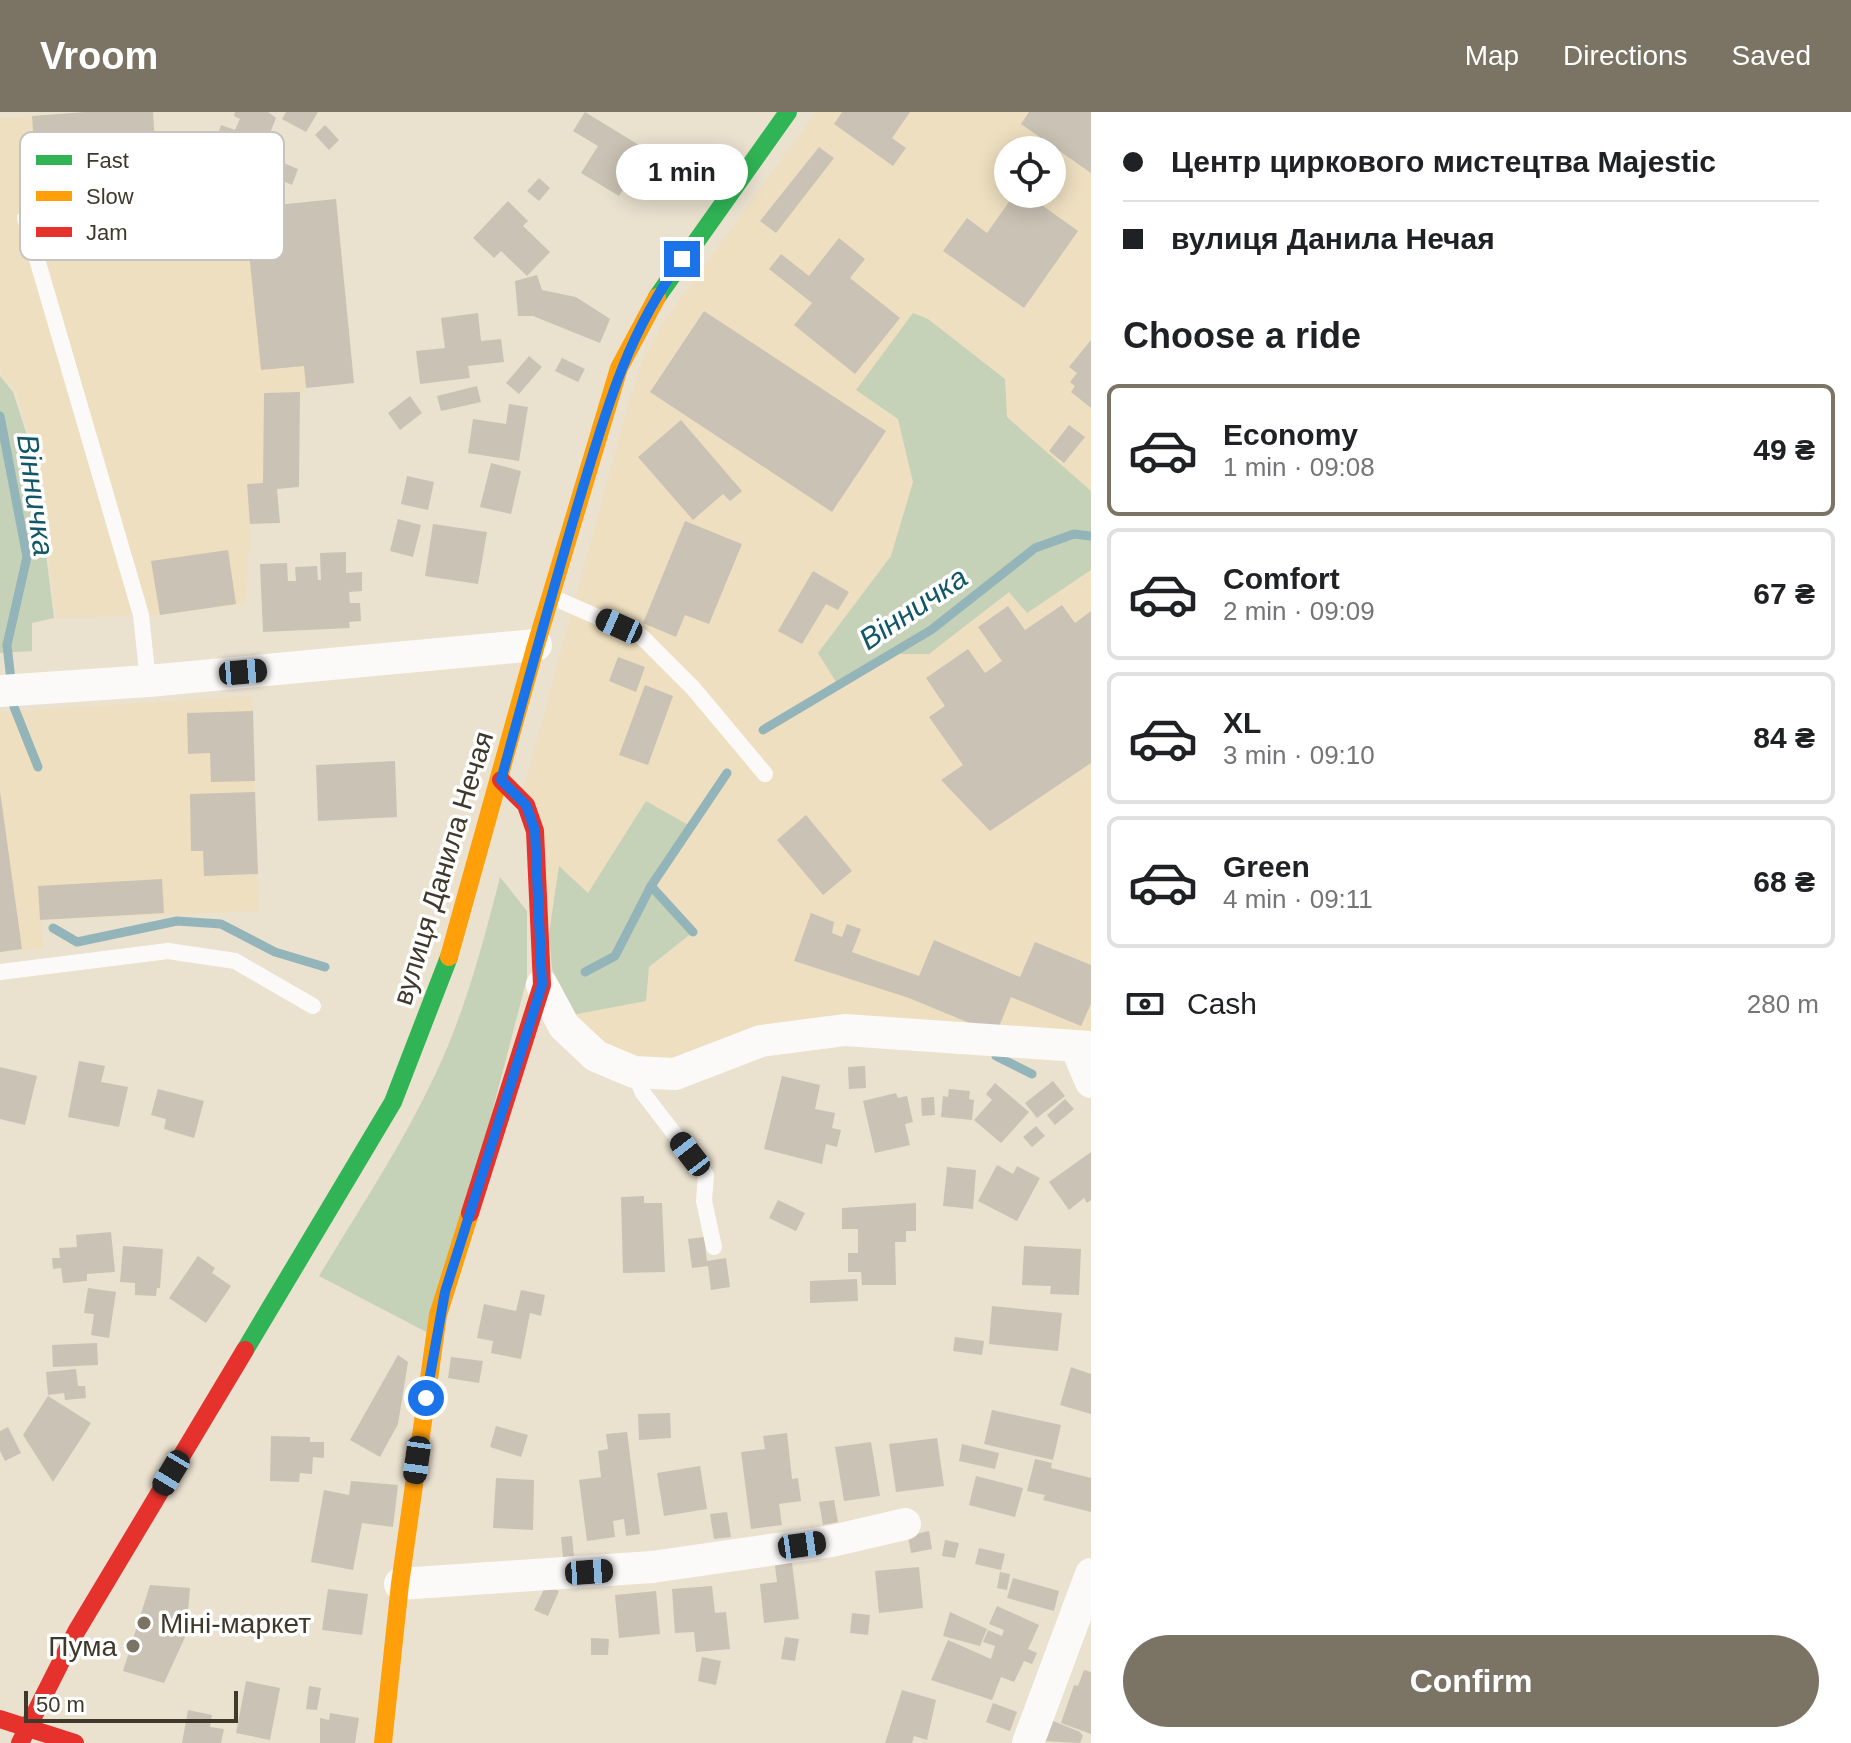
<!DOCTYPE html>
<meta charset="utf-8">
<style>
body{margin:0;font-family:Helvetica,sans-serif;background:#f2f2f2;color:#202124;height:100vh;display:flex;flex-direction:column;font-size:30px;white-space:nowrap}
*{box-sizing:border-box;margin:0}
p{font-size:26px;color:#757577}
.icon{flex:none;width:44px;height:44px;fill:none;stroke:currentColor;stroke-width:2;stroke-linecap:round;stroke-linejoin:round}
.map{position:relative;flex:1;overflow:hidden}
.side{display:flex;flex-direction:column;background:#fff;width:760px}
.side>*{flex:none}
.hud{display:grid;align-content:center;height:176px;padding:0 32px;background:#fff}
.tools{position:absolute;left:994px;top:24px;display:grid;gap:16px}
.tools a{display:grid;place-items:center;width:72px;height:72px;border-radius:50%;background:#fff;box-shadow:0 4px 20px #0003;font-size:40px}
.scale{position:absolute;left:24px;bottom:20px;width:214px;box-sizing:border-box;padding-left:8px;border:4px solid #3f392b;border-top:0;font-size:22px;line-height:28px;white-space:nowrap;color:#3f392b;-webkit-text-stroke:6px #fff;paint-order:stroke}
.end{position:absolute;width:36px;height:36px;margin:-18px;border:10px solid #1a73e8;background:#fff;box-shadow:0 0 0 4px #fff}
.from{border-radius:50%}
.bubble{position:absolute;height:56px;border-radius:28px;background:#fff;box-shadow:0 4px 20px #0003;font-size:26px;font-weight:700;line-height:56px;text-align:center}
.car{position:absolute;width:24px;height:48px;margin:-24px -12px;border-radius:10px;box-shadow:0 0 6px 2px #0007;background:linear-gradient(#222 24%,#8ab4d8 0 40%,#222 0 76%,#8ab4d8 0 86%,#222 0)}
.hud b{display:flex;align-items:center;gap:28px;height:76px;font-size:30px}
.hud b+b{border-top:2px solid #e0e0e0}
.hud i{width:20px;height:20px;background:#202124}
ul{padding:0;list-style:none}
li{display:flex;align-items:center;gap:24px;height:132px;margin:0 16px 12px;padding:0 16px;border:4px solid #e0e0e0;border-radius:12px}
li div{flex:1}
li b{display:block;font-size:30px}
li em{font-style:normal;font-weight:700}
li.on{border-color:#7b7464}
li>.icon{width:72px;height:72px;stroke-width:1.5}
h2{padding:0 32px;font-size:36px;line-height:96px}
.pay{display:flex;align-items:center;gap:20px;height:88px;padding:0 32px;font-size:30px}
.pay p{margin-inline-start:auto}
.action{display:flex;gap:16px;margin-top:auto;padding:16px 32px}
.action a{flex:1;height:92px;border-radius:48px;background:#7b7464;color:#fff;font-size:32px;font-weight:700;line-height:92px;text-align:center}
header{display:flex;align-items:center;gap:48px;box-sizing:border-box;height:112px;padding:0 40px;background:#7b7464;color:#fff}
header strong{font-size:38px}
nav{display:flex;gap:44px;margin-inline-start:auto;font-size:28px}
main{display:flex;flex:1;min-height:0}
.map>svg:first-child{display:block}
.built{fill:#eedfc0;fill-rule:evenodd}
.green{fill:#c6d2b7}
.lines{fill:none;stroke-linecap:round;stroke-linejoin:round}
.stream{stroke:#93b4b9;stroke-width:9}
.building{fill:#cac2b4}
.lane{stroke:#fcfaf8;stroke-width:16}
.street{stroke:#fcfaf8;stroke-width:32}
.fast{stroke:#30b455;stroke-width:18}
.slow{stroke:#ff9f0a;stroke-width:18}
.jam{stroke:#e5322d;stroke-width:18}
.route{stroke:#1a73e8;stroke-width:10}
.poi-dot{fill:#7b7464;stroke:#fff;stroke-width:3}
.labels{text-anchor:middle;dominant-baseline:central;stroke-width:7;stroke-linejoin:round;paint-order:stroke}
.street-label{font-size:28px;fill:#3f392b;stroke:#fff}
.poi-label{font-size:28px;fill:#3f392b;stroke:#fff;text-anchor:start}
.water-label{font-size:30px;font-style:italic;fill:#115768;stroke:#fff}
.key{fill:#fff;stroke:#c5c4bf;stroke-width:2}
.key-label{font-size:22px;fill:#3f392b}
</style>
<header>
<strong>Vroom</strong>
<nav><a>Map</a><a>Directions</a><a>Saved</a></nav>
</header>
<main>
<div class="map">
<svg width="1091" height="1631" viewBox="0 0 1091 1631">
<rect width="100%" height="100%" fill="#eae1cf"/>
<!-- built -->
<g class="built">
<path d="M85 0H153L155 23 187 19 195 50 193 61 197 101 336 87 354 271 306 276 300 280 299 375 277 377 280 411 250 412 246 492 160 503 56 506 35 344 15 277 3 267 0 256V7Z"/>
<path d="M816 0H1091V943L845 918 675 962 564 914 521 687 628 293 642 250 662 212ZM1008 38H1052V82H1008Z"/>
<path d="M252 584 259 799 41 808 44 836 0 840V600Z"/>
</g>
<!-- green -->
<g class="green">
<path d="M913 201 928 207 1005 267 1007 305 1091 379V458L1027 501 1009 480 929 542H891L838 573 818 541 891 444 913 370 898 307 856 278Z"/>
<path d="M0 264 13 280 34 345 54 506 32 511V539L0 541Z"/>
<path d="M646 689 692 715 652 774 693 820 649 855 646 889 572 903 552 857 549 821 559 754 588 781Z"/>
<path d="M500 765 527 799V866L434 1224 319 1164C359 1098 402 1033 435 963 465 900 483 832 500 765Z"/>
</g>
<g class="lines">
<!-- stream -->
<g class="stream">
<path d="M0 304 27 445 7 533 14 595 38 655"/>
<path d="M763 618 931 518 1035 436 1074 422 1091 424"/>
<path d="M651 774 693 820"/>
<path d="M53 816 77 830 177 809 221 812 275 840 325 855"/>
<path d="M585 860 615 844 651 774 727 661"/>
<path d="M996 944 1032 962"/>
</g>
</g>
<!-- building -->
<g class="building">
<path d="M85 0H153L156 50 36 60 32 4Z"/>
<path d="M235 0H268L276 6 255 60 223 48 228 36 215 31 221 13 235 18 240 7 234 4Z"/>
<path d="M286 0H318L306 20 282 7Z"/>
<path d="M585 0 647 38 619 84 581 61 598 34 573 19Z"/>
<path d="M842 0H910L892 26 906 36 893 54 834 12Z"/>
<path d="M1029 0H1091V61L1021 12Z"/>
<path d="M325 13 339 28 329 38 315 23Z"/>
<path d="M819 35 834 46 776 121 760 109Z"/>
<path d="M274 47 298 57 292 73 268 62Z"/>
<path d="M193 61 196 101 336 87 354 271 306 276 304 254 261 258 248 131 163 139 156 65Z"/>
<path d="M539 66 550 76 539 89 527 79Z"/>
<path d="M1029 84 1078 119 1024 196 943 139 967 106 987 121 1011 87 1022 94Z"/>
<path d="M508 89 528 109 523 114 550 140 527 164 501 139 494 146 473 126Z"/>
<path d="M839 126 865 147 850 166 900 206 855 262 794 213 812 191 769 157 781 142 809 164Z"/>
<path d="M537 163 542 178 576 185 610 207 600 231 533 204H518L515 169Z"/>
<path d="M704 199 886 319 832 400 650 280Z"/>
<path d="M478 201 481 229 501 227 504 250 468 254 470 266 420 272 416 239 445 236 441 206Z"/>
<path d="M1091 228V296L1071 280 1075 274 1070 270 1077 261 1069 255Z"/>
<path d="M529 244 542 255 519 282 506 271Z"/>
<path d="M562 246 585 257 578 270 555 259Z"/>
<path d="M477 274 481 290 441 299 437 284Z"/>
<path d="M300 280 299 375 277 377 280 411 250 412 247 372 263 371 264 281Z"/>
<path d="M410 284 422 301 400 318 388 301Z"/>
<path d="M509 292 528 295 519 349 468 341 473 307 506 312Z"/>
<path d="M681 308 742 379 730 389 723 382 693 408 638 345Z"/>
<path d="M1069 313 1085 325 1064 351 1049 339Z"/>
<path d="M491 351 521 359 511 402 480 395Z"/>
<path d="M407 364 434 370 428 398 401 392Z"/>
<path d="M398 407 421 413 413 445 390 439Z"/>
<path d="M685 409 742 432 709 512 685 503 676 525 643 511Z"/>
<path d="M433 412 487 420 478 472 425 464Z"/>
<path d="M228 438 236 492 160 503 151 449Z"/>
<path d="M346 440V461L362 460V479L349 480 350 491H360L361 509 349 510 350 516 263 520 260 452 287 451 288 469H296L295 455 317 454 318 468H321L320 441Z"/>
<path d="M813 459 849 480 838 498 826 492 802 532 778 519Z"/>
<path d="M1062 493 1075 511 1091 499V651L990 719 941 668 963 653 929 605 945 594 926 566 968 537 985 561 1002 549 978 515 1008 494 1025 518Z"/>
<path d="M618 545 645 555 636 580 609 569Z"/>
<path d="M645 573 673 584 648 653 619 643Z"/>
<path d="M253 599 255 669 211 670 210 641 188 642 187 601Z"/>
<path d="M395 649 397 705 318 709 316 653Z"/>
<path d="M0 679 22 837 0 840Z"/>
<path d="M255 680 258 762 204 764 203 739H191L190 682Z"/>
<path d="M806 703 852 759 823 783 777 728Z"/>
<path d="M162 767 164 801 40 808 38 774Z"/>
<path d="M811 801 834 810 832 821 842 825 847 812 861 817 852 840 919 864 934 828 1020 865 1035 830 1091 853V892L1081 914 1011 885 996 922 909 886 794 849Z"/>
<path d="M79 949 105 954 101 970 128 975 119 1015 68 1005Z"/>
<path d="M865 954 866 976 849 977 848 955Z"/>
<path d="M0 955 37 964 25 1013 0 1007Z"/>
<path d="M782 964 820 973 815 997 835 1001 832 1016 841 1018 837 1035 826 1032 822 1052 764 1037Z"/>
<path d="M1053 969 1065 984 1037 1006 1025 991Z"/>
<path d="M995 971 1029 1000 1001 1031 974 1008 992 988 986 982Z"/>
<path d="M158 977 204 989 194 1026 164 1017 166 1007 151 1003Z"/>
<path d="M949 977 970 979 969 987 974 988 972 1008 941 1005 943 984 948 985Z"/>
<path d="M896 981 898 986 907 984 913 1010 905 1012 910 1033 875 1041 863 989Z"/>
<path d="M934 985 935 1003 922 1004 921 986Z"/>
<path d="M1065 987 1074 997 1055 1013 1047 1003Z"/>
<path d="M1036 1014 1045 1024 1032 1035 1023 1025Z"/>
<path d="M1091 1040V1088L1087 1091 1084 1086 1069 1098 1049 1070Z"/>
<path d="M997 1053 1013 1062 1017 1054 1040 1066 1017 1109 978 1089Z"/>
<path d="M947 1055 976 1058 973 1097 943 1094Z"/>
<path d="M644 1084V1091H662L665 1160 623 1161 621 1085Z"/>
<path d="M778 1088 805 1101 796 1119 769 1106Z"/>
<path d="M916 1091V1119H906V1130H895L896 1173H862L861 1160H848V1141H858V1117H842V1096Z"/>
<path d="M111 1120 115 1160 87 1162V1169L63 1171 61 1156 53 1157 52 1146H60L59 1136 77 1135 76 1123Z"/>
<path d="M704 1125 707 1149 726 1146 730 1175 711 1178 708 1154 692 1156 688 1127Z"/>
<path d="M123 1134 163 1137 160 1176H157L156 1184 135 1183V1171L120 1170Z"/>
<path d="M1024 1134 1081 1137 1079 1183 1050 1182 1051 1174 1022 1173Z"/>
<path d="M198 1144 215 1156 212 1161 231 1174 206 1211 169 1186Z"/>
<path d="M857 1167 858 1189 810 1191V1169Z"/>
<path d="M88 1176 116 1180 109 1226 91 1223 94 1202 84 1201Z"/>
<path d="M521 1178 545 1183 541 1204 530 1201 521 1247 491 1241 493 1229 477 1226 484 1192 516 1199Z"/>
<path d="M992 1194 1062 1201 1058 1239 989 1232Z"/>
<path d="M955 1225 984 1229 982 1243 953 1239Z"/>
<path d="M97 1231 98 1253 53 1255 52 1233Z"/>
<path d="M398 1243 408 1250 398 1312 380 1345 350 1328Z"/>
<path d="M451 1245 483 1249 479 1271 448 1266Z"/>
<path d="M1071 1255 1091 1262V1302L1060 1293Z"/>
<path d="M76 1257 78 1274H85L86 1286 65 1288 64 1281 48 1283 46 1260Z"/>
<path d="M48 1284 91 1311 53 1370 23 1323Z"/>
<path d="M992 1298 1061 1313 1053 1348 984 1332Z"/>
<path d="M670 1301 671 1326 639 1328 638 1302Z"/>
<path d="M496 1314 528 1323 521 1345 490 1335Z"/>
<path d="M8 1315 21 1341 5 1349 0 1339V1319Z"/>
<path d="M627 1320 640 1422 626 1424 624 1407 613 1409 615 1425 587 1429 579 1368 601 1365 598 1339 608 1337 606 1322Z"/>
<path d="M787 1321 792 1367 798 1366 801 1389 779 1392 782 1413 751 1417 741 1340 765 1337 763 1324Z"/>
<path d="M271 1324 310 1325V1330H324V1346L313 1345 312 1362 300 1361 299 1370 270 1369Z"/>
<path d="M937 1326 944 1374 896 1380 889 1332Z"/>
<path d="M871 1330 880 1384 844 1389 835 1335Z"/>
<path d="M962 1332 999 1341 995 1357 959 1349Z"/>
<path d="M1035 1347 1052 1351 1051 1356 1091 1366V1400L1043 1388 1045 1383 1027 1379Z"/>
<path d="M700 1354 707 1397 664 1404 657 1361Z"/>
<path d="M976 1364 1023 1376 1015 1405 969 1393Z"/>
<path d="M496 1366 534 1368 533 1418 493 1416Z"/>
<path d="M351 1369 398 1373 393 1415 362 1411 353 1458 311 1450 324 1378 349 1383Z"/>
<path d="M834 1388 838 1410 823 1413 819 1390Z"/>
<path d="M727 1400 731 1425 714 1427 710 1402Z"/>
<path d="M929 1419 932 1437 911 1441 908 1424Z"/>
<path d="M572 1424 574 1444 563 1445 561 1425Z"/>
<path d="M945 1428 959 1431 955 1446 942 1444Z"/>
<path d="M979 1436 1005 1442 1001 1458 975 1452Z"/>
<path d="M791 1443 799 1507 764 1511 760 1472 777 1470 774 1445Z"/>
<path d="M919 1455 923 1496 879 1501 875 1459Z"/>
<path d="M1000 1460 1010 1462 1007 1478 997 1476Z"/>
<path d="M1013 1466 1059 1479 1054 1499 1007 1486Z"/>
<path d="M150 1473 190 1476 186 1523 164 1571 123 1559Z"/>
<path d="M546 1473 559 1479 548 1504 534 1498Z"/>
<path d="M712 1474 715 1501 726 1500 730 1537 696 1540 694 1520 675 1521 672 1477Z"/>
<path d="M328 1477 368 1482 362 1523 322 1518Z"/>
<path d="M656 1479 660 1522 619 1526 615 1483Z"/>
<path d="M997 1494 1039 1513 1028 1537 1037 1541 1032 1552 1024 1549 1014 1570 1001 1565 992 1588 931 1568 948 1528 991 1547 995 1534 983 1530 988 1518 1002 1524 1004 1518 989 1512Z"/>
<path d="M950 1500 987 1517 980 1534 943 1524Z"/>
<path d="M852 1501 870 1503 868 1523 850 1521Z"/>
<path d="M785 1525 799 1527 795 1549 781 1547Z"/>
<path d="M591 1526 609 1527 608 1543H591Z"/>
<path d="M702 1545 721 1549 716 1573 698 1569Z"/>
<path d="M1084 1558 1091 1560V1622L1061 1611 1074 1573 1078 1574Z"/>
<path d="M246 1569 280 1576 270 1628 236 1621Z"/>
<path d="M309 1574 321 1576 317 1598 306 1597Z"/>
<path d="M902 1578 936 1588 927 1628 914 1624 912 1631H885Z"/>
<path d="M993 1591 1017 1600 1010 1619 986 1610Z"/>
<path d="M188 1598 212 1603 210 1615 224 1617 221 1631H182Z"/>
<path d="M330 1601 359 1606 355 1631H320V1606L329 1608Z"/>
<path d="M1051 1608 1080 1620 1083 1624 1080 1631 1043 1629Z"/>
</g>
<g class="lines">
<!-- lane -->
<g class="lane">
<path d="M25 106 141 503 148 569"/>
<path d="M552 485 641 524 693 576 765 662"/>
<path d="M0 860 168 839 235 849 313 894"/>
<path d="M634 960 643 981 706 1063 704 1089 714 1135"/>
</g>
<!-- street -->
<g class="street">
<path d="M0 579 148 569 536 533"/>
<path d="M542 873 564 914 596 944 634 960 675 962 761 929 845 918 1091 935"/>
<path d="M1076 935 1091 970"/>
<path d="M400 1472 652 1455 832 1429 905 1412"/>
<path d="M1028 1631 1091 1462"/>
</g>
<!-- fast -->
<g class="fast">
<path d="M657 185 788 0"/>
<path d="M245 1238 393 990 449 845"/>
</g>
<!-- slow -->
<g class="slow">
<path d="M449 845 536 533 619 256 657 185"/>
<path d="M383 1631 400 1472 438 1203 470 1101"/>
</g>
<!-- jam -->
<g class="jam">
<path d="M470 1101 542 873 535 719 526 693 501 668"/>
<path d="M0 1607 75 1631"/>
<path d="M20 1631 76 1520 245 1238"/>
</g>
</g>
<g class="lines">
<!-- route -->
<path class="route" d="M426 1286 445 1180 542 873 535 719 526 693 501 668C526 576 551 484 578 392 605 302 625 225 682 147"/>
</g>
<!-- markers -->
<g class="poi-dot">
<circle cx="144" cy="1511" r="8"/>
<circle cx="133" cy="1534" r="8"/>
</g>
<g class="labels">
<!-- street labels -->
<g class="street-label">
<text transform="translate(443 756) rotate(-73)">вулиця Данила Нечая</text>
</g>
<!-- poi labels -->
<g class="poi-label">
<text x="160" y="1511">Міні-маркет</text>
<text x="117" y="1534" text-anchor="end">Пума</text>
</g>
<!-- water labels -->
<g class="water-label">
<text transform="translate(36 383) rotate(82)">Вінничка</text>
<text transform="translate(913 496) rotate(-34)">Вінничка</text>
</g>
</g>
<!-- legend -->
<rect x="20" y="20" width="264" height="128" rx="12" class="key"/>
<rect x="36" y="43" width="36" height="10" fill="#30b455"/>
<rect x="36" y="79" width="36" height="10" fill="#ff9f0a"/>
<rect x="36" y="115" width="36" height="10" fill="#e5322d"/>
<g class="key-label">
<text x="86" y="56">Fast</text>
<text x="86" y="92">Slow</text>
<text x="86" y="128">Jam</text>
</g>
</svg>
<div class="tools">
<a><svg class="icon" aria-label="locate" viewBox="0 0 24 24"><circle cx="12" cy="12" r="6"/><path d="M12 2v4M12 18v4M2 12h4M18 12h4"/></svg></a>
</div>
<div class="scale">50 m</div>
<i class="end from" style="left:426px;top:1286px"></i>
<i class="end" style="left:682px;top:147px"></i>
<div class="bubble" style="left:616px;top:32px;width:132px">1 min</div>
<i class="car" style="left:619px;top:514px;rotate:294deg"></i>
<i class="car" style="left:243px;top:560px;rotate:85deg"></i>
<i class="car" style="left:690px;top:1042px;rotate:322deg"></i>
<i class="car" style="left:417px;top:1348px;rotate:188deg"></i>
<i class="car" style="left:171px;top:1361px;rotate:211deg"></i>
<i class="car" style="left:802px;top:1433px;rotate:82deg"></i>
<i class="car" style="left:589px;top:1460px;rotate:86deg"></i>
</div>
<section class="side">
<div class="hud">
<b><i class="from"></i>Центр циркового мистецтва Majestic</b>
<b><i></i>вулиця Данила Нечая</b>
</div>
<h2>Choose a ride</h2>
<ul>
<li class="on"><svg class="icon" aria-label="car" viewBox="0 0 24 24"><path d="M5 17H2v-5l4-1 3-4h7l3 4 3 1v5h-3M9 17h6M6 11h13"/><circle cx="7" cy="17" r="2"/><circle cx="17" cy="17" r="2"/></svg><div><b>Economy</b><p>1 min · 09:08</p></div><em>49 ₴</em></li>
<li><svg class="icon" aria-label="car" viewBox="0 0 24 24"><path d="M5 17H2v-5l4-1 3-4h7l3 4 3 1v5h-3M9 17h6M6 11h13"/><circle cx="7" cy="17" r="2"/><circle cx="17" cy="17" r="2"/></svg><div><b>Comfort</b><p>2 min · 09:09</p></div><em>67 ₴</em></li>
<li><svg class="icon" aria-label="car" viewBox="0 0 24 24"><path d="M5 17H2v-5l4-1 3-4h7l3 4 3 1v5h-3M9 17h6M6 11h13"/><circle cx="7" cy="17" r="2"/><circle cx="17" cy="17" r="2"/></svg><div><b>XL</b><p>3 min · 09:10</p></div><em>84 ₴</em></li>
<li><svg class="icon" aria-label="car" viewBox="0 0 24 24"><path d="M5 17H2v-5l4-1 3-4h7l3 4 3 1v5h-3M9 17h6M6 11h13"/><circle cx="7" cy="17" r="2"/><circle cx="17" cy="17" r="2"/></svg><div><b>Green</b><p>4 min · 09:11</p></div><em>68 ₴</em></li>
</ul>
<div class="pay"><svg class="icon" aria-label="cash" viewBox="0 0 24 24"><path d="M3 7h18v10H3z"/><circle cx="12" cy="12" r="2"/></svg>Cash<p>280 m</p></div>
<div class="action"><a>Confirm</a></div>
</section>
</main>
